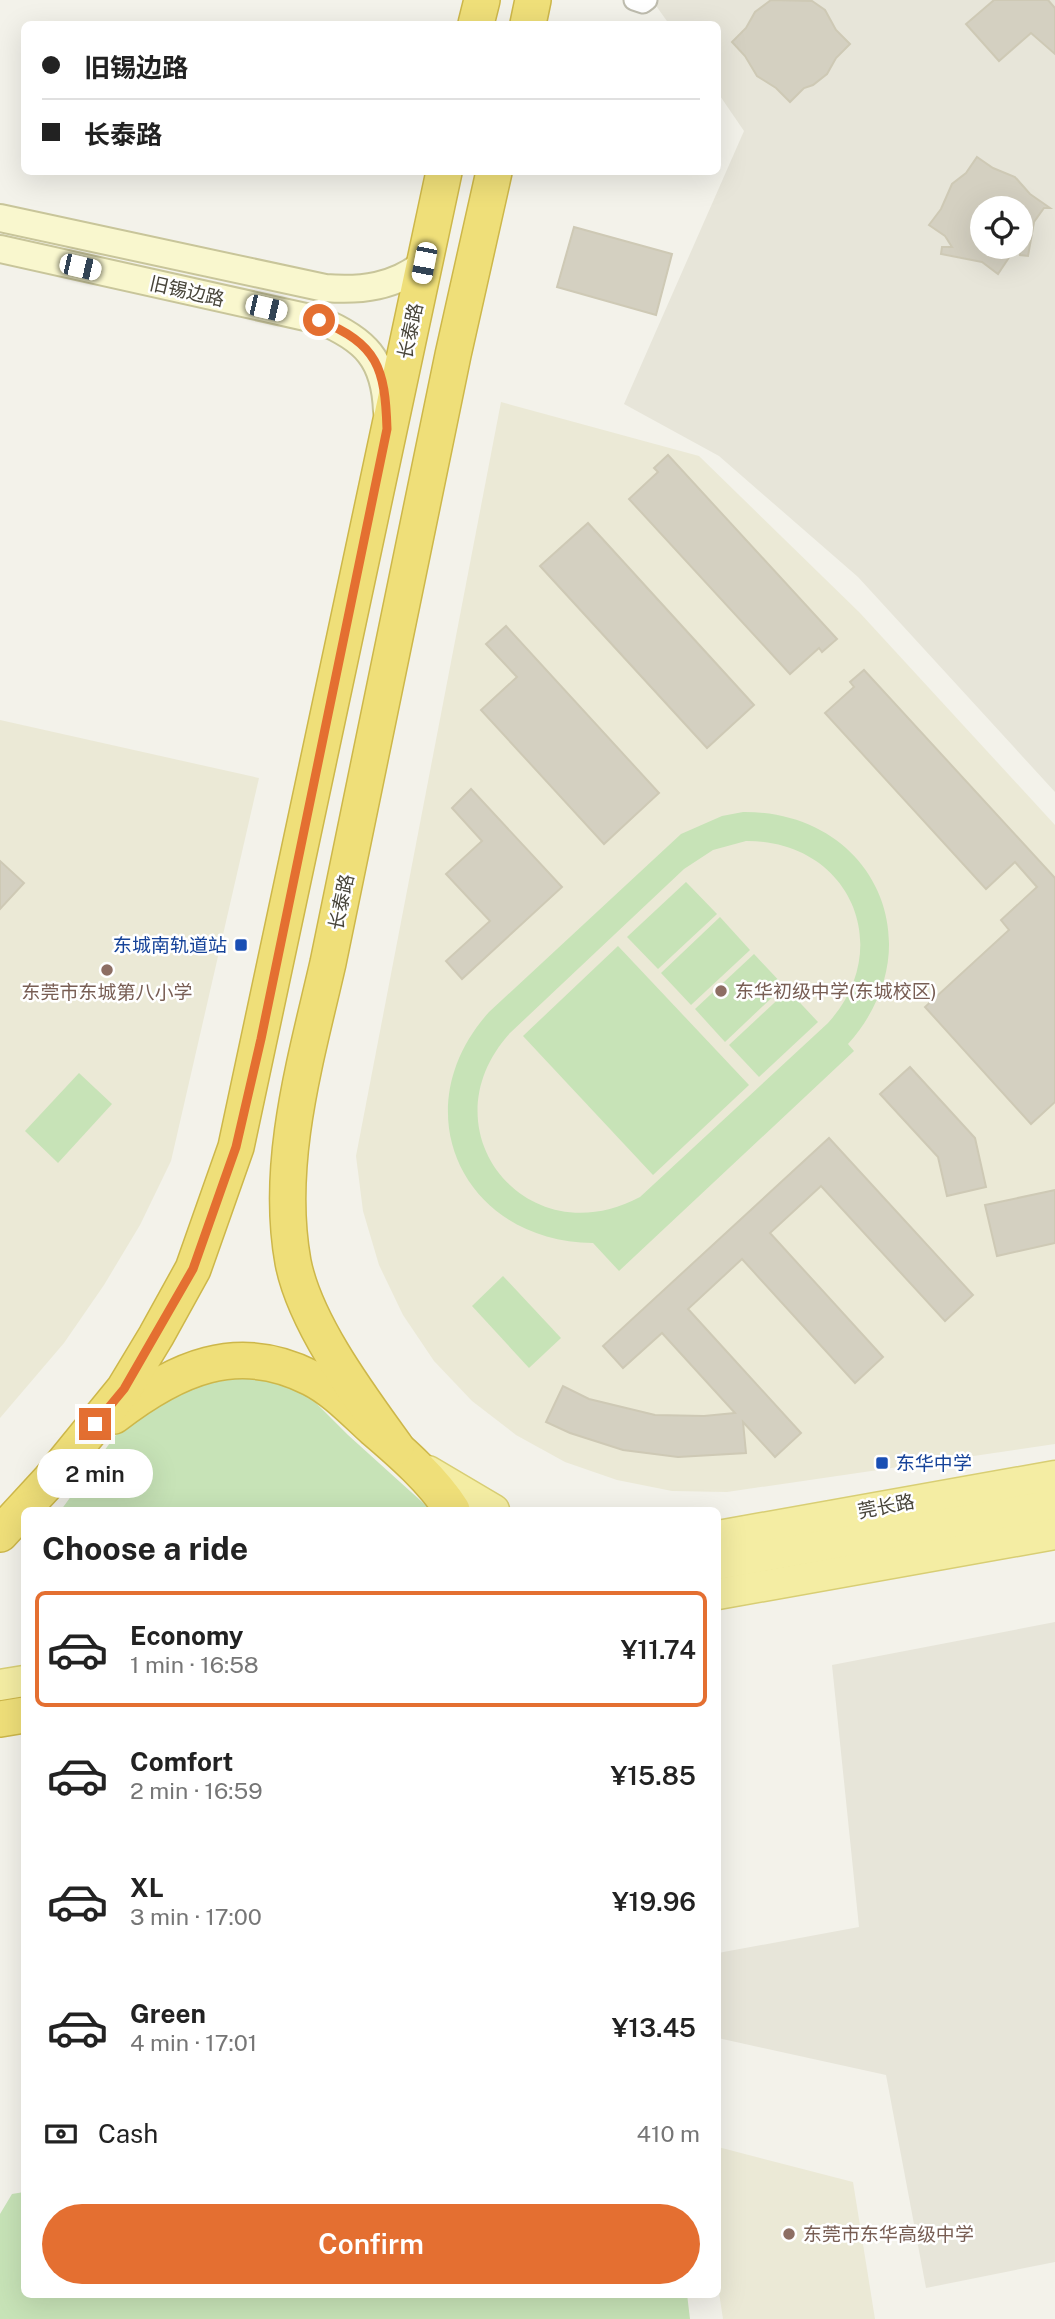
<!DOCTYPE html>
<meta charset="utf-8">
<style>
body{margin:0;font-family:"Public Sans","Noto Sans SC",sans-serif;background:#f2f2f2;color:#222;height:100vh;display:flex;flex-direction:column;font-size:26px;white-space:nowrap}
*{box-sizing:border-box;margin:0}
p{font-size:23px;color:#767676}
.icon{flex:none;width:38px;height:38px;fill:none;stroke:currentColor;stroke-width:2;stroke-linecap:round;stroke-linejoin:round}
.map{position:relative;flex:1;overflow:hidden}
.drawer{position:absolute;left:21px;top:1507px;width:700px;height:791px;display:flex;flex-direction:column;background:#fff;border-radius:10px;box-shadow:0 7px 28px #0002}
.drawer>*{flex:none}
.banner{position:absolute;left:21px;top:21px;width:700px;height:154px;border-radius:10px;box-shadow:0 7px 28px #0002;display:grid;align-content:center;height:154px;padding:0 21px;background:#fff}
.controls{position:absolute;left:970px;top:196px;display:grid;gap:14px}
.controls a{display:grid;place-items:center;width:63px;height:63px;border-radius:50%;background:#fff;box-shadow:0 7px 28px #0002;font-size:35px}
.end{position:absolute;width:32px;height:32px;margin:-16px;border:9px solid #e46f31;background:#fff;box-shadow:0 0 0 4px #fff}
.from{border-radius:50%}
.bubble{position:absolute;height:49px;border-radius:24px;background:#fff;box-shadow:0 7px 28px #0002;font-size:23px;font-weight:600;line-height:49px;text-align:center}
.car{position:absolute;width:21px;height:42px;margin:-21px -10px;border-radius:9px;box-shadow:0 0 5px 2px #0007;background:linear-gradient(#fff 24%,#345 0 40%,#fff 0 76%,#345 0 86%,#fff 0)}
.banner b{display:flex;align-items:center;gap:24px;height:66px;font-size:26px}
.banner b+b{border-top:2px solid #e0e0e0}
.banner i{width:18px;height:18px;background:#222}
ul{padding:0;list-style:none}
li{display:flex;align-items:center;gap:21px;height:116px;margin:0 14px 10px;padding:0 7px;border:4px solid transparent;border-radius:10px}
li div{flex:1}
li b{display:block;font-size:26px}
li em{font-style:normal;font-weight:600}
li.active{border-color:#e46f31}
li>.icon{width:63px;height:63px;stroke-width:1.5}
h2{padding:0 21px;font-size:32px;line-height:84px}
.pay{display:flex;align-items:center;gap:18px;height:77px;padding:0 21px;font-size:26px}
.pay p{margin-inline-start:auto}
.button{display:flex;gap:14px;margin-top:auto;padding:14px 21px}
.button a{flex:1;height:80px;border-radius:42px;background:#e46f31;color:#fff;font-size:28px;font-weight:600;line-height:80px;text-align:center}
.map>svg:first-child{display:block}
.residential{fill:#e7e5d9;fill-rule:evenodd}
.education{fill:#ebe9d6}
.green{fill:#c7e3b7;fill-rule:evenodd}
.building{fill:#d4d0c1;stroke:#cec9b5;stroke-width:2}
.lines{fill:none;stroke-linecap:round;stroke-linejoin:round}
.street-casing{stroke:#bebcae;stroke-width:23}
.secondary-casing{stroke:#c8c59a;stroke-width:30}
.primary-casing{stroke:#d8ce74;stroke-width:33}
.highway-casing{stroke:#cdb74a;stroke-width:38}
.street{stroke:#fff;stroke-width:19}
.secondary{stroke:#f9f7ce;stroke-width:26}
.primary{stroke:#f4eda3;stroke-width:30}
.highway{stroke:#efdf79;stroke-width:35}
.route{stroke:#e46f31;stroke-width:9}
.transit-dot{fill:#1a4fb4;stroke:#fff;stroke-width:2.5}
.education-dot{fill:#8d6e63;stroke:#fff;stroke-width:2.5}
.labels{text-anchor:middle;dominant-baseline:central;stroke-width:5;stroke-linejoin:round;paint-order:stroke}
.street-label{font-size:19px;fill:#474439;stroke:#fff}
.transit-label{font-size:19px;fill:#164399;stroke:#fff;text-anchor:end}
.education-label{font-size:19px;fill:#785e54;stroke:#fff;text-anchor:start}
</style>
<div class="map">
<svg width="1055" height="2319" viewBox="0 0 1055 2319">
<rect width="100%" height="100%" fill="#f3f2ea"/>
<!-- residential -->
<g class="residential">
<path d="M652 0H1055V792L858 577 719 456 624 404 744 131 718 93V24H669ZM982 208H1020V247H982Z"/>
<path d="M1055 1622V2262L926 2288 886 2075 718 2038V1953L859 1927 832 1665Z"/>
</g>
<!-- education -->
<g class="education">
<path d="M501 402 699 456 860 613 1055 825V1444L727 1492 672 1491 617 1480 565 1462 516 1435 472 1401 434 1361 403 1315 379 1265 363 1211 356 1156Z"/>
<path d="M0 720 259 778 171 1161 140 1225 104 1285 64 1343 0 1418Z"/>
<path d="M718 2147 853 2182 875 2319H723L718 2286Z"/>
</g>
<!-- green -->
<g class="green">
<path d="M743 812C874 811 936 946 848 1044L854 1051 619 1271 593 1243C463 1242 401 1110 489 1012L681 834 722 816ZM746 841C849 840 897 947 828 1023L640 1197C526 1258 423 1129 510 1033L684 869 713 850Z"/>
<path d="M686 882 717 914 658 969 627 937Z"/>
<path d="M720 917 750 950 691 1005 661 973Z"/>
<path d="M618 946 749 1085 653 1175 523 1036Z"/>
<path d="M754 954 784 986 725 1042 695 1009Z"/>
<path d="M788 990 818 1022 759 1077 729 1045Z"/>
<path d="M79 1073 112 1104 58 1163 25 1131Z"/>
<path d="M503 1276 561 1338 529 1368 472 1306Z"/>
<path d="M206 1374 264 1378 303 1390 348 1435 431 1510H61L115 1436 150 1399Z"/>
<path d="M24 2192V2294H687L690 2319H0V2214L12 2194Z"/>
</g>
<!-- building -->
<g class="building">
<path d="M771 0 812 1 825 10 836 30 850 44 836 58 827 74 813 85 804 88 790 102 776 88 757 76 745 56 732 42 746 28 755 12Z"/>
<path d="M994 0H1048L1055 8V54L1031 33 999 61 966 24Z"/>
<path d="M977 157 993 168 1015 177 1030 194 1050 208H1044L1034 222 1028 256 1020 255V208H982V247H1016L998 274 982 262 941 254 942 247H952L945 236 929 225 941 209 952 184 966 173Z"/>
<path d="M574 227 672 254 656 315 557 287Z"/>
<path d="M668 455 837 639 822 652 819 648 790 674 629 499 658 472 654 468Z"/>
<path d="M588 523 754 705 707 748 540 566Z"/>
<path d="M506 626 659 793 604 844 481 710 517 677 486 644Z"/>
<path d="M864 670 1055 878V1102L1031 1124 925 1007 1009 930 1001 920 1037 887 1015 862 986 889 825 713 854 687 850 682Z"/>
<path d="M471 789 562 887 462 979 446 961 490 921 446 874 482 841 452 808Z"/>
<path d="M0 861 24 883 0 909Z"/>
<path d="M910 1067 975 1138 986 1187 947 1196 938 1157 880 1094Z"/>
<path d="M829 1138 973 1295 945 1321 821 1186 770 1233 883 1357 855 1383 742 1259 688 1309 801 1433 775 1457 743 1422 746 1453 678 1457 623 1450 570 1433 546 1422 563 1386 589 1399 655 1415 704 1416 735 1413 662 1333 623 1368 603 1346Z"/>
<path d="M1055 1190V1243L997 1256 985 1205Z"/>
</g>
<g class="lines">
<!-- street casing -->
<g class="street-casing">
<path id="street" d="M634 0 643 3 647 0"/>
</g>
<!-- secondary casing -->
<g class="secondary-casing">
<g id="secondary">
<path d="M0 218 325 288C361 291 395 287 424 263"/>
<path d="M0 249 319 320C365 339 385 359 387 411"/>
</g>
</g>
<!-- primary casing -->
<g class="primary-casing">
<g id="primary">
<path d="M428 1471 494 1510"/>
<path d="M718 1536 1055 1476"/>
<path d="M718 1564 1055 1505"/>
<path d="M718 1594 1055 1534"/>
<path d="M0 1685 24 1681"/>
</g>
</g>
<!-- highway casing -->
<g class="highway-casing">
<g id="highway">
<path d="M476 24 482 0"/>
<path d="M528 24 533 0"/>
<path d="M114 1416C175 1369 237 1340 311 1378 335 1390 355 1412 374 1429 401 1452 433 1480 452 1510"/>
<path d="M396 1447C360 1397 305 1324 293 1262 275 1163 306 1059 328 963L453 355 494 172"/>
<path d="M0 1534 49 1481 124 1389 156 1336 193 1269 236 1147 444 172"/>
<path d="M0 1719 24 1715"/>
</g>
</g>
<!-- street -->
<use href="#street" class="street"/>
<!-- secondary -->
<use href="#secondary" class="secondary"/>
<!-- primary -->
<use href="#primary" class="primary"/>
<!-- highway -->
<use href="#highway" class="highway"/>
</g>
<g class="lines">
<!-- route -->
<path class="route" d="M95 1424 124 1389 193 1269 236 1147 261 1039 387 429C385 368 378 344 319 320"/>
</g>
<!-- markers -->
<g class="transit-dot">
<rect x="234" y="938" width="14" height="14" rx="3.5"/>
<rect x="875" y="1456" width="14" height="14" rx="3.5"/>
</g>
<g class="education-dot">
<circle cx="107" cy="970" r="7"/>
<circle cx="721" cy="991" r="7"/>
<circle cx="789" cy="2234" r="7"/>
</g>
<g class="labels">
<!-- street labels -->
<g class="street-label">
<text transform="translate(187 291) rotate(13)">旧锡边路</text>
<text transform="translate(410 331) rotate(-78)">长泰路</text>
<text transform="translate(341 902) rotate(-78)">长泰路</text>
<text transform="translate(886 1506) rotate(-11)">莞长路</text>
</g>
<!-- transit labels -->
<g class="transit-label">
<text x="227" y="945">东城南轨道站</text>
<text x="896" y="1463" text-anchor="start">东华中学</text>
</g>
<!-- education labels -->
<g class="education-label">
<text x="735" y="991">东华初级中学(东城校区)</text>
<text x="107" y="992" text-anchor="middle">东莞市东城第八小学</text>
<text x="803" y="2234">东莞市东华高级中学</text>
</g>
</g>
</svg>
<div class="controls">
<a><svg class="icon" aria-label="locate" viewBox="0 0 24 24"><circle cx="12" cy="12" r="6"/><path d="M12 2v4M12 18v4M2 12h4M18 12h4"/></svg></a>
</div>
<i class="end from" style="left:319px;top:320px"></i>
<i class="end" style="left:95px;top:1424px"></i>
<div class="bubble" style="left:37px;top:1449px;width:116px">2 min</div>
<i class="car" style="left:424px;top:263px;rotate:191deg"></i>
<i class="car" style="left:80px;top:267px;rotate:103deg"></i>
<i class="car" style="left:266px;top:308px;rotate:103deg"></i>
<div class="banner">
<b><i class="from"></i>旧锡边路</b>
<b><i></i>长泰路</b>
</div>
<section class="drawer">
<h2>Choose a ride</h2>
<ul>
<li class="active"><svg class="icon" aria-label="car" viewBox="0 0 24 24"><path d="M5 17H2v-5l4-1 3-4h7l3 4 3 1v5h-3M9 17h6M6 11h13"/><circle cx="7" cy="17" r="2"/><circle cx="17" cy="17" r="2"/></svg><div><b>Economy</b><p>1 min · 16:58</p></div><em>¥11.74</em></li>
<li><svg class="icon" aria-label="car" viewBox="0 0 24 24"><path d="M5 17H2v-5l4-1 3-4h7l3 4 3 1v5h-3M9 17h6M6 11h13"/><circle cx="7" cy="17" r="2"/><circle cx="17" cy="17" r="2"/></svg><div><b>Comfort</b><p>2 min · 16:59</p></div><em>¥15.85</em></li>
<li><svg class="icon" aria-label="car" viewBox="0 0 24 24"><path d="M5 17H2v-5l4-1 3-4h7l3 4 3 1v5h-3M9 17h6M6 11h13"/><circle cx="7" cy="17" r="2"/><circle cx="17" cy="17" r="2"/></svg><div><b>XL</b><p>3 min · 17:00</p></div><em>¥19.96</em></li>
<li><svg class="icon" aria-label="car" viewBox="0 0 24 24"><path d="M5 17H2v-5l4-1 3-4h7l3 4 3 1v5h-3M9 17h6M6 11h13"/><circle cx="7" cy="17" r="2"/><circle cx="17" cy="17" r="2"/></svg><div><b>Green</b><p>4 min · 17:01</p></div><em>¥13.45</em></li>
</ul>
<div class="pay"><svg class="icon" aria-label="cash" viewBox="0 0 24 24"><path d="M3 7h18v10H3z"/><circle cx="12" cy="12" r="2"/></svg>Cash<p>410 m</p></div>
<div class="button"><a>Confirm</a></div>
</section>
</div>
